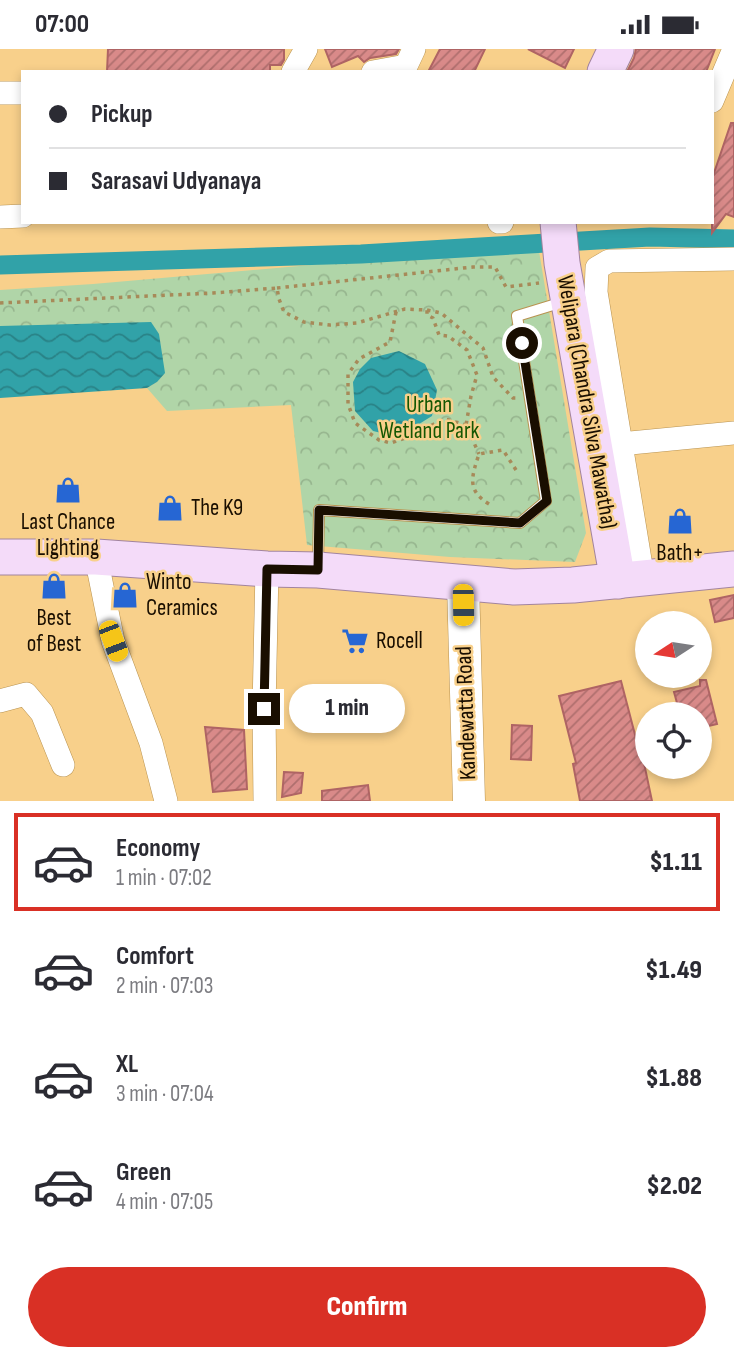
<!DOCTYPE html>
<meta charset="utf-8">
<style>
body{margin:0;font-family:"Sofia Sans Condensed",sans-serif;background:#f7f7f7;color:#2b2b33;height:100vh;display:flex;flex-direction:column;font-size:26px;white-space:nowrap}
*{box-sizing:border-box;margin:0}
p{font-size:23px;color:#7c7c81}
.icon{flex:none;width:38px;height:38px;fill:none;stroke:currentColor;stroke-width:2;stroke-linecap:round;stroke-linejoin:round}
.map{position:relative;height:752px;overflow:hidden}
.sheet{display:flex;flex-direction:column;background:#fff;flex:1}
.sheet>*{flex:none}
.guide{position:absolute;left:21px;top:21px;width:693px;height:154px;border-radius:0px;box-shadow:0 4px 10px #0003;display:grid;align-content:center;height:154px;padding:0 28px;background:#fff}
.needle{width:46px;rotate:258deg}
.controls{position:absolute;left:635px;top:562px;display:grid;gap:14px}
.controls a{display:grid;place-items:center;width:77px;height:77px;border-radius:50%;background:#fff;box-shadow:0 4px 10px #0003;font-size:35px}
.end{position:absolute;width:32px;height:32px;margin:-16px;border:9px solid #190e00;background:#fff;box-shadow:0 0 0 4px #fff}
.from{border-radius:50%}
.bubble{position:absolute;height:49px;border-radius:24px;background:#fff;box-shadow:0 4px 10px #0003;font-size:23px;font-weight:800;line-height:49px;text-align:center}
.car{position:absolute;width:21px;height:42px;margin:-21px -10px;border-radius:9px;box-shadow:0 0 5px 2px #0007;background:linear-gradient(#f5c518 24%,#345 0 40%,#f5c518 0 76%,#345 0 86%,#f5c518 0)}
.guide b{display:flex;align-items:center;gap:24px;height:66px;font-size:26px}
.guide b+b{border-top:2px solid #e1e1e2}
.guide i{width:18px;height:18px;background:#2b2b33}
ul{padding:12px 0 0;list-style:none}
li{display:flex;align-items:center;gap:21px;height:98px;margin:0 14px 10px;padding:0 14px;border:4px solid transparent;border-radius:0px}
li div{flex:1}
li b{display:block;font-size:26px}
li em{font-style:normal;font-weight:800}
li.current{border-color:#d93025}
li>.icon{width:63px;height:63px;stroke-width:1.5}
.action{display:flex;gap:14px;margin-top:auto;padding:14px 28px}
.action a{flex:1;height:80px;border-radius:42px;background:#d93025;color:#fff;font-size:28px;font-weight:800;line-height:80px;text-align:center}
.status{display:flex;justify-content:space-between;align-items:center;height:49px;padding:0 35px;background:#fff;direction:ltr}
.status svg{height:19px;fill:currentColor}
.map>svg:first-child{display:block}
.park{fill:url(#park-crowns)}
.water{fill:url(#water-waves)}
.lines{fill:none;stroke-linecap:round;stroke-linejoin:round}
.canal{stroke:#31a2a8;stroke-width:19}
.building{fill:url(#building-hatch);stroke:#af6464;stroke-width:2}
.lane-casing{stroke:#b99350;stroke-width:12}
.street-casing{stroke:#b99350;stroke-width:24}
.secondary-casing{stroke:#b99350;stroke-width:33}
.primary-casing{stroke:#a2849f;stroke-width:37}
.path{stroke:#a78a59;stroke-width:3.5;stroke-dasharray:3.5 5;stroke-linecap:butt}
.lane{stroke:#fff;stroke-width:10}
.street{stroke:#fff;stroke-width:23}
.secondary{stroke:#fff;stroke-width:32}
.primary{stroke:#f4dbf9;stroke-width:35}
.route{stroke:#190e00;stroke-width:9}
.labels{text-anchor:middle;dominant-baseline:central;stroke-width:5;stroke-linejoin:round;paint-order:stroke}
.street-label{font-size:23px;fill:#190e00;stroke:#f8d08b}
.park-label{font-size:23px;fill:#155703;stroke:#f8d08b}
.poi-label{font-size:23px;fill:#190e00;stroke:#f8d08b;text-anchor:start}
</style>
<div class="status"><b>07:00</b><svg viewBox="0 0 49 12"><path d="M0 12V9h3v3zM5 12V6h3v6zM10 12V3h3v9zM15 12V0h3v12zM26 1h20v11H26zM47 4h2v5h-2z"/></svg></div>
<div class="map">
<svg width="734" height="752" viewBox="0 0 734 752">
<defs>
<pattern id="park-crowns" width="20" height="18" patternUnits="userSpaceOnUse" patternTransform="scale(1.75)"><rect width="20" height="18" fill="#b0d5a8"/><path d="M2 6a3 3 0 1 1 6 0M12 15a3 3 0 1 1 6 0" fill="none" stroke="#97b68f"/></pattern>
<pattern id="water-waves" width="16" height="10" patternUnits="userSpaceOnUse" patternTransform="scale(1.75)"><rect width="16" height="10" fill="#31a2a8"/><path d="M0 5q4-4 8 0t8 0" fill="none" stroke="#298286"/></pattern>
<pattern id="building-hatch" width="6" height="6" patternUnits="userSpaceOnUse" patternTransform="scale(1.75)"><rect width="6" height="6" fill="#d98a89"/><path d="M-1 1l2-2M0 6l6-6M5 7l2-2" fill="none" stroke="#af6f6e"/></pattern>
</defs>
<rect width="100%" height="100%" fill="#f8d08b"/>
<!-- park -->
<path class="park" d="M538 196 586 484 575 513 450 508 307 496 291 356 167 362 147 339 157 333 0 277V241L93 235Z"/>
<!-- water -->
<g class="water">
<path d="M151 273 159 285 165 324 157 333 147 339 0 349V277Z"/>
<path d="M399 302 425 315 437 341 432 367 398 388 373 382 355 362 353 333 360 320 371 309Z"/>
</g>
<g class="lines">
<!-- canal -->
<path class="canal" d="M0 216 361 205 650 188 734 190"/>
</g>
<!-- building -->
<g class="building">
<path d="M108 0H284V11L281 16H270V23H107Z"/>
<path d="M325 0H399L396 5 370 9 364 13 358 7 332 18Z"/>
<path d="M440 0H485L474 23H428Z"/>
<path d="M528 0H574L565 19Z"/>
<path d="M636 0H715L706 23H627L634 9Z"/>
<path d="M731 74H734V168L726 165 712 184V130Z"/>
<path d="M734 546V569L715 573 710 551Z"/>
<path d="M700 631H706L717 675 700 679V665H680L674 643 700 637Z"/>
<path d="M621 632 639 701 641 700 652 752H580L573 715 576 714 559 647Z"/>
<path d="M512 676 532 677 531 711 511 710Z"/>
<path d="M205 678 244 681 247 740 213 743Z"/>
<path d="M284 723 303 724 301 744 282 748Z"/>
<path d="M368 736 370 752H322V742Z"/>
</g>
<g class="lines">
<!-- lane casing -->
<g class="lane-casing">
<path id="lane" d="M318 518 319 461 520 474 546 452 517 267 566 252"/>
</g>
<!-- street casing -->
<g class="street-casing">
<g id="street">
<path d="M293 23 306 0"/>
<path d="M373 23 406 17 414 0"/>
<path d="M0 44H23"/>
<path d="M712 52 734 0"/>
<path d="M0 168 23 167"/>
<path d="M499 173H502"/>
<path d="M620 395 734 384"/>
<path d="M96 508 113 592 151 694 166 752"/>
<path d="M643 529 596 243 597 219 609 212 734 210"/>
<path d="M0 652 26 645 42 664 63 716"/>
<path d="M265 752 264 660 267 520"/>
</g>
</g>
<!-- secondary casing -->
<g class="secondary-casing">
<path id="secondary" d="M463 534 469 752"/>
</g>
<!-- primary casing -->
<g class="primary-casing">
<g id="primary">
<path d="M605 23 616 0"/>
<path d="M558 173 562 214 618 532"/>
<path d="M0 508H96L267 520 318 521 514 538 573 536 734 520"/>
</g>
</g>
<!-- path -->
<g class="path">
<path d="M277 239 473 218H495L506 238 539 234"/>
<path d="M0 254 213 244 277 239 279 250 284 263 304 273 330 276 357 274 405 260 427 261V266L433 269 439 286 448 287 467 301 477 326 471 347 466 376 479 405"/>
<path d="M427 261 441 264 483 299 493 328 513 349H516"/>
<path d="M396 263 390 293 359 310 348 325V355L355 374 379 391 391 394 425 382 432 376 445 370 466 376"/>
<path d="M489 455C466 441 472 427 479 405L503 401 518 424"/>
</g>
<!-- lane -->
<use href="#lane" class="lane"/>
<!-- street -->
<use href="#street" class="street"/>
<!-- secondary -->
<use href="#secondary" class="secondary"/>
<!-- primary -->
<use href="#primary" class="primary"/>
</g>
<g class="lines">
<!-- route -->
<path class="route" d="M264 660 267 520 318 521 319 461 520 474 547 452 522 294"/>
</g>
<!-- icons -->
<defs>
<g id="shop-bare" transform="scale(2.1)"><path d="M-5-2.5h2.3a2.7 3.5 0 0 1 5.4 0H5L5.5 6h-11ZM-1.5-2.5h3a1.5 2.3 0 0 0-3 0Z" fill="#2666d3" stroke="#f8d08b" stroke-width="2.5" paint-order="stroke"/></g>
<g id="supermarket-bare" transform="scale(2.1)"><path d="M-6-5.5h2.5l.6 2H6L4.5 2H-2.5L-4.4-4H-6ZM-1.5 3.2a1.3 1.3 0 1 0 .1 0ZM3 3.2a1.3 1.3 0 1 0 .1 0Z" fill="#2666d3" stroke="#f8d08b" stroke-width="2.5" paint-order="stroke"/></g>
</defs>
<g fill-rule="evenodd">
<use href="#shop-bare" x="68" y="441"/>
<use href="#shop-bare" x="170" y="459"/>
<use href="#shop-bare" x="680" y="472"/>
<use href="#shop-bare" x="54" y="537"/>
<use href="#shop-bare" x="125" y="546"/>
<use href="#supermarket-bare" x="355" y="592"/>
</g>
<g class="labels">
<!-- street labels -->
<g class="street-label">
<text transform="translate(587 353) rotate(80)">Welipara (Chandra Silva Mawatha)</text>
<text transform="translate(466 664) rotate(-92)">Kandewatta Road</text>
</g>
<!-- park labels -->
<g class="park-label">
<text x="429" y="356">Urban<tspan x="429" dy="26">Wetland Park</tspan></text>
</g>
<!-- poi labels -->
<g class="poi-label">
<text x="191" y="459">The K9</text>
<text x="68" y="473" text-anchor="middle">Last Chance<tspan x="68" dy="26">Lighting</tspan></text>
<text x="680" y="504" text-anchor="middle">Bath+</text>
<text x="146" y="533">Winto<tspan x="146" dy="26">Ceramics</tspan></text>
<text x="54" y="569" text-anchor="middle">Best<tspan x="54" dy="26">of Best</tspan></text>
<text x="376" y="592">Rocell</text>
</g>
</g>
</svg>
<div class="controls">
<a><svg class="needle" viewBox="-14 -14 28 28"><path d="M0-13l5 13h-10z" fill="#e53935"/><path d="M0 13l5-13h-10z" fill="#7c7c81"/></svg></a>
<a><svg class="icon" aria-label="locate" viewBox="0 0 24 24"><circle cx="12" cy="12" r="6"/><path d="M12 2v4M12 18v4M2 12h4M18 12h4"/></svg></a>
</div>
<i class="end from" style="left:522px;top:294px"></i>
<i class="end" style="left:264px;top:660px"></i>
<div class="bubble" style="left:289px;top:635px;width:116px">1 min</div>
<i class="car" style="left:463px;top:556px;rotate:179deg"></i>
<i class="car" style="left:113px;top:592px;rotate:159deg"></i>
<div class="guide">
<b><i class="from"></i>Pickup</b>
<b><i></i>Sarasavi Udyanaya</b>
</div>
</div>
<section class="sheet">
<ul>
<li class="current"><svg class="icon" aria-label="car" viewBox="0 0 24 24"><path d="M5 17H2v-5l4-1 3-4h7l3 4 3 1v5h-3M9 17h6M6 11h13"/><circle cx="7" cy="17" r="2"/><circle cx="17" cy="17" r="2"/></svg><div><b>Economy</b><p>1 min · 07:02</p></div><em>$1.11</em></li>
<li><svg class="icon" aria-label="car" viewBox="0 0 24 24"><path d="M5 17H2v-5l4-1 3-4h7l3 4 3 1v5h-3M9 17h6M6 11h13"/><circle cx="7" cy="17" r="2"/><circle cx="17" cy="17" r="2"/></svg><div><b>Comfort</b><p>2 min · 07:03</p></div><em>$1.49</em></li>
<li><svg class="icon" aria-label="car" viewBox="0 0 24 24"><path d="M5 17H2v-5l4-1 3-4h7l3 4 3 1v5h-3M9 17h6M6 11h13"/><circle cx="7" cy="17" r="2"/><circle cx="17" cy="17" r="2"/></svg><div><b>XL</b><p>3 min · 07:04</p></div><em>$1.88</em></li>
<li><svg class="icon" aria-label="car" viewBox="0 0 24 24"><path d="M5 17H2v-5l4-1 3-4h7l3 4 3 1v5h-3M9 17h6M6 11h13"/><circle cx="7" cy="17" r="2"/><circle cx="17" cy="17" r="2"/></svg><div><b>Green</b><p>4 min · 07:05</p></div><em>$2.02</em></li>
</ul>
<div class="action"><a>Confirm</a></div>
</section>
